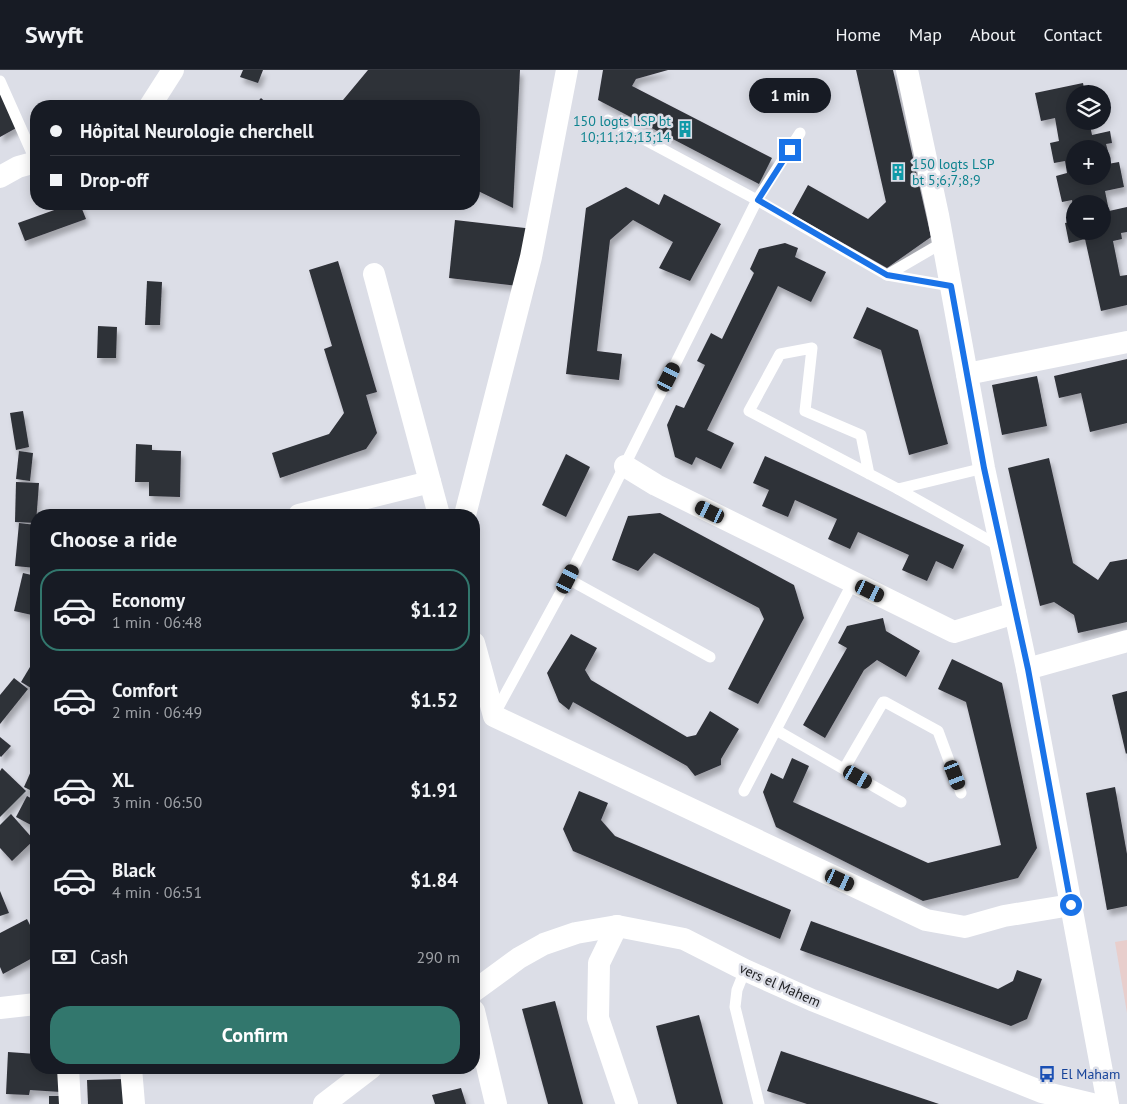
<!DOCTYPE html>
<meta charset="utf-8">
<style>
body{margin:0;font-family:"PT Sans",sans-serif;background:#20242c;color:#f1f3f6;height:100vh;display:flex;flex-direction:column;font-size:19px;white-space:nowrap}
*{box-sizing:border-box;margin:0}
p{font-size:16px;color:#9ea1a6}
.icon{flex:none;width:28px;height:28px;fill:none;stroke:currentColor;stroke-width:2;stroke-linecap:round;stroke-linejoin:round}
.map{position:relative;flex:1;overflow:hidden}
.drawer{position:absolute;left:30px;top:439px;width:450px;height:565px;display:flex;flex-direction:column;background:#171b24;border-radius:20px;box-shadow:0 2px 12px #0003}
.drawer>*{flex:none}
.hud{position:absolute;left:30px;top:30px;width:450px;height:110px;border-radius:20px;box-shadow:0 2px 12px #0003;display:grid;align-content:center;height:110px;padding:0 20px;background:#171b24}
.fabs{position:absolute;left:1066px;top:15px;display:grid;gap:10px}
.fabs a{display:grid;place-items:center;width:45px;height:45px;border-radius:50%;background:#171b24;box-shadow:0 2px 12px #0003;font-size:25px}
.end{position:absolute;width:22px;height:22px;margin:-11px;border:6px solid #1a73e8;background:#fff;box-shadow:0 0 0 2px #fff}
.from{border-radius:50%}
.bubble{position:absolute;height:35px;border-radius:18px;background:#171b24;box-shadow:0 2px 12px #0003;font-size:16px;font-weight:700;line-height:35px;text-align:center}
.car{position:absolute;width:15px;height:30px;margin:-15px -8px;border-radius:6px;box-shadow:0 0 4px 1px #0007;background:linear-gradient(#222 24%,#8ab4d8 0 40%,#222 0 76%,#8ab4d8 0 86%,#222 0)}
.hud b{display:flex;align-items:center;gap:18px;height:48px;font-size:19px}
.hud b+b{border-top:1px solid #363941}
.hud i{width:12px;height:12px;background:#f1f3f6}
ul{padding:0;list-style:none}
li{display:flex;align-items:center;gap:15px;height:82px;margin:0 10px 8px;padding:0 10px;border:2px solid transparent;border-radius:20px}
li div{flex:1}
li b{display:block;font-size:19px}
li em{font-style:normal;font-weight:700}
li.on{border-color:#32776d}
li>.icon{width:45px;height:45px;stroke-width:1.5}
h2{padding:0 20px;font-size:22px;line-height:60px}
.pay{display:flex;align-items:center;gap:12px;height:55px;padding:0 20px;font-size:19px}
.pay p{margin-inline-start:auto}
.primary-button{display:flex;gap:10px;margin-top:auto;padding:10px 20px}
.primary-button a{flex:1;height:58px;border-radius:20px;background:#32776d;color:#fff;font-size:20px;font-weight:700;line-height:58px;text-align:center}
header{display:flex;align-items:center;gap:30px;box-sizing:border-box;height:70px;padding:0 25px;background:#171b24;border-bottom:1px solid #363941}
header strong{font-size:24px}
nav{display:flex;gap:28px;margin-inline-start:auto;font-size:18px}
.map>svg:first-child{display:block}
.medical{fill:#e8cecc}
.building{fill:#2f3038;filter:url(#shadow)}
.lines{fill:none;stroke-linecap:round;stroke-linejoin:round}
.lane{stroke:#fff;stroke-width:11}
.street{stroke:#fff;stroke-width:22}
.route{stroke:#1a73e8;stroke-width:6}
.labels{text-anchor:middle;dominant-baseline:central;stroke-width:5;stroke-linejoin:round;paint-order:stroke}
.culture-label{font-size:14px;fill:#0d838f;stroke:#dcdee7;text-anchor:end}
.street-label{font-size:14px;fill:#202124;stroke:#dcdee7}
.transit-label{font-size:14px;fill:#164399;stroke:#dcdee7;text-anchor:start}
</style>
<header>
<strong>Swyft</strong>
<nav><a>Home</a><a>Map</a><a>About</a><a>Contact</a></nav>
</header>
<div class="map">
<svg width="1127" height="1034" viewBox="0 0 1127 1034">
<defs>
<filter id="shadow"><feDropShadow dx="3" dy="5.5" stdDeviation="2.5" flood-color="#0004"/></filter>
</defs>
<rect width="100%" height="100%" fill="#dcdee7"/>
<!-- medical -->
<path class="medical" d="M1127 870V943L1115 872Z"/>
<!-- building -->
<g class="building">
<path d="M243 0H263L258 13 240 7Z"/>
<path d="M368 0H520L513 138 474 119V36H338Z"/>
<path d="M603 0H668L636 9 632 16 772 88 759 114 598 30Z"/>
<path d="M856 0H893L931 167 887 198 792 144 808 115 868 149 886 132Z"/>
<path d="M1083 13 1085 23 1094 21 1095 24H1075V51H1089L1092 65 1110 61 1112 73 1106 74 1109 85 1102 86V79H1075V106H1102V95L1119 92 1124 117 1105 121 1109 141 1127 137V162L1121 163 1122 169 1113 171 1120 206 1127 205V235L1101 241 1085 169 1069 173 1065 153 1075 151V161H1102V134H1075L1074 142 1072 130 1062 132 1056 106 1067 103 1065 91 1054 93 1050 73 1059 71 1055 48 1041 51 1035 23Z"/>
<path d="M0 23 18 57 0 67Z"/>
<path d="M261 28 270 36H254Z"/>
<path d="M626 117 659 135 664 124 721 154 690 211 659 198 673 172 633 150 610 170 597 281 622 284 619 310 566 304 586 138Z"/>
<path d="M71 134H80L86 149 25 171 18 153Z"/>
<path d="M455 150 534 159 527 217 449 208Z"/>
<path d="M785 173 798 178 795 187 826 202 811 232 778 216 707 360 734 373 721 399 696 387 692 395 675 387 667 355 676 335 684 338 705 295 697 291 711 263 722 269 754 203 750 199 759 179Z"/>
<path d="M338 191 377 322 366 325 377 363 366 379 280 408 272 383 329 364 344 343 324 279 332 276 309 200Z"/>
<path d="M147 211 162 212 160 255H145Z"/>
<path d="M867 237 918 260 948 374 909 385 881 280 853 268Z"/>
<path d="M98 256 117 257 116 288H97Z"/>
<path d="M1127 289V353L1090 362 1081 323 1059 328 1054 306Z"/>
<path d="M1037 306 1047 356 1002 365 992 315Z"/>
<path d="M23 341 29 377 16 380 10 343Z"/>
<path d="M136 374 152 375V380L181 381 180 427 149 426V412H135Z"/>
<path d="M19 381 33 383 30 411 16 409Z"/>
<path d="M566 384 590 397 566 447 542 435Z"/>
<path d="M765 386 964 475 953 499 936 491 927 511 902 500 909 485 858 462 850 479 828 469 837 449 795 430 788 447 762 436 769 420 753 413Z"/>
<path d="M1049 388 1073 493 1098 510 1110 492 1127 489V552L1078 563 1074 545 1054 532 1040 536 1008 398Z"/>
<path d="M16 412 39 413 36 453 15 452Z"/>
<path d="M660 443 794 515 804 548 758 634 728 619 764 549 759 538 654 483 638 501 612 490 628 446Z"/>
<path d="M19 453 36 455V498L15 496Z"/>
<path d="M23 503 36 506V526L32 545 14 541Z"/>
<path d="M883 548 886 561 920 581 906 607 877 590 864 600 825 668 803 655 847 578 838 573 847 556Z"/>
<path d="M571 564 597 578 585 600 591 610 687 667 696 665 710 641 739 659 721 689V695L695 706 687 696 573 632 569 640 559 632 547 603Z"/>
<path d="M36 587V621L21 612Z"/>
<path d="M952 589 1002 613 1037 778 1018 808 923 831 776 757 763 722 771 703 783 709 792 688 809 696 793 732 928 793 1001 775 966 632 938 619Z"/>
<path d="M14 608 28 619 0 654V625Z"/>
<path d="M1127 621V683L1126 684 1112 625Z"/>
<path d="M0 667 11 676 1 687 0 686Z"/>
<path d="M36 690V723L24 717Z"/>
<path d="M2 698 26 721 0 747V701Z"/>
<path d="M1115 717 1127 784V836L1107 840 1086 723Z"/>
<path d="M579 721 608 733 601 750 615 766 791 840 780 869 573 781 563 759Z"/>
<path d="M27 726 36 731V745L31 755 16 747Z"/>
<path d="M11 744 34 770 12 791 0 778V755Z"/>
<path d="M36 752V763L31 761Z"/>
<path d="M36 793V803L31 798Z"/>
<path d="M0 821 9 843 0 846Z"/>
<path d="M27 849 36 867V886L3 904 0 897V863Z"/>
<path d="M811 851 998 919 1013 911 1017 900 1042 909 1027 949 1011 956 800 880Z"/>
<path d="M555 931 583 1034H548L522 939Z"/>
<path d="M699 945 723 1034H677L656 956Z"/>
<path d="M781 981 939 1034H807L767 1021Z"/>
<path d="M8 982 36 984V998H63L61 1022 30 1020 29 1025 6 1024Z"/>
<path d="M124 1009 125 1034H88L87 1010Z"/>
<path d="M461 1018 466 1034H435L432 1025Z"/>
<path d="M49 1026H61L62 1034H49Z"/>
</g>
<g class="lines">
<!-- lane -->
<g class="lane">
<path d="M0 11 36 92"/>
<path d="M608 50 757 130 887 205 942 173"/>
<path d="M887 205 951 216"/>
<path d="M869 404 861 365 805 341 812 278 780 284 749 341 898 419 984 398"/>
<path d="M898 419 1001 477"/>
<path d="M568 509 710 587"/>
<path d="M494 645 568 509 757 130 800 63"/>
<path d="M776 660 901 732"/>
<path d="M844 699 883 632H885L938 661 961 723"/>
<path d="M744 721 853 512"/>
<path d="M745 900 737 920 735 937 759 1034"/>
</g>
<!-- street -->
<g class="street">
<path d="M907 0 938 145 984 398 1027 599 1108 1034"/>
<path d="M150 36 173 0"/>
<path d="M0 107 18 97 36 92"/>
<path d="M374 204 439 445"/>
<path d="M967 304 1127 272"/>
<path d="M625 396 656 415 954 562 1015 543"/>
<path d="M299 445 430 412"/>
<path d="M465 445 531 187 567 0"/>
<path d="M474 573 494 646 926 850 965 857 1004 846 1071 835"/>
<path d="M1027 599 1127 571"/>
<path d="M617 856 599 893 598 948 627 1034"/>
<path d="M474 921 519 888 544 874 576 863 617 856 684 869 745 900 812 930 1042 1022 1092 1034"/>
<path d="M0 938 36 934"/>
<path d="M474 941 496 1034"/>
<path d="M68 998 70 1034"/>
<path d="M131 998 134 1034"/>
<path d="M324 1034 371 998"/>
</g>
</g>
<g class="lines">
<!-- route -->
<path class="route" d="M790 80 758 130 887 205 951 216 984 398 1028 599 1071 835"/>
</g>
<!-- icons -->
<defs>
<g id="building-bare" transform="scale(1.35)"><path d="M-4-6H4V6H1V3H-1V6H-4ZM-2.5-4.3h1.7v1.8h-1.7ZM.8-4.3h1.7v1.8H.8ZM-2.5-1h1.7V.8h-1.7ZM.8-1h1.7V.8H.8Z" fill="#0f9aa8" stroke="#dcdee7" stroke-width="2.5" paint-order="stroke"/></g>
<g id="bus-bare" transform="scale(1.35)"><path d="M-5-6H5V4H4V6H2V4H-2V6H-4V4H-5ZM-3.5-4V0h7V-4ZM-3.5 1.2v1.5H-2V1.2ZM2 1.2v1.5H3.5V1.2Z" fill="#1a4fb4" stroke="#dcdee7" stroke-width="2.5" paint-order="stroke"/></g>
</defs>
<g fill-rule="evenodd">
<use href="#building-bare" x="685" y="59"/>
<use href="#building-bare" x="898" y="102"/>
<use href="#bus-bare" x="1047" y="1004"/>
</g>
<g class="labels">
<!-- culture labels -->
<g class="culture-label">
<text x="671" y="51">150 logts LSP bt<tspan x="671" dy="16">10;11;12;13;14</tspan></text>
<text x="912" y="94" text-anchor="start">150 logts LSP<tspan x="912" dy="16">bt 5;6;7;8;9</tspan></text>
</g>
<!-- street labels -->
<g class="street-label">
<text transform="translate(780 915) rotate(24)">vers el Mahem</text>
</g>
<!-- transit labels -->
<g class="transit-label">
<text x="1061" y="1004">El Maham</text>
</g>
</g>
</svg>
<div class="fabs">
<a><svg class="icon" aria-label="layers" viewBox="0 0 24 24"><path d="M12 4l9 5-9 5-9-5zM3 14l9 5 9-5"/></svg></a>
<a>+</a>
<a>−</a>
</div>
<i class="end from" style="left:1071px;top:835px"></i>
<i class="end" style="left:790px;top:80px"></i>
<div class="bubble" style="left:749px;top:8px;width:82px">1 min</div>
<i class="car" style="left:669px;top:307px;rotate:27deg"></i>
<i class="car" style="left:710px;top:442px;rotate:296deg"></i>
<i class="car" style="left:568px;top:509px;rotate:27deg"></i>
<i class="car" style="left:870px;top:521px;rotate:116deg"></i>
<i class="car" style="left:955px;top:705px;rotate:159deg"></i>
<i class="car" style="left:858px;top:707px;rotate:120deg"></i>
<i class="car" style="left:840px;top:810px;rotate:115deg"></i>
<div class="hud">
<b><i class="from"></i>Hôpital Neurologie cherchell</b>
<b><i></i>Drop-off</b>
</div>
<section class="drawer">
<h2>Choose a ride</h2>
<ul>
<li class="on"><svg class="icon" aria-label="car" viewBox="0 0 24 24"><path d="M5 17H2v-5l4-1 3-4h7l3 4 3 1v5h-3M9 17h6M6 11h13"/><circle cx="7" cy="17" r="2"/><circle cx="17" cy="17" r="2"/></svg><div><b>Economy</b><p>1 min · 06:48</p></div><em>$1.12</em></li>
<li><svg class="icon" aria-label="car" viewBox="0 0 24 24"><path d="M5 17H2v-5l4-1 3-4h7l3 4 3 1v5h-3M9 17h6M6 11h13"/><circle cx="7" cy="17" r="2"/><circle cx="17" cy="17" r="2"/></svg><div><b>Comfort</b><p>2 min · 06:49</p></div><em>$1.52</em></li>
<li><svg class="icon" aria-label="car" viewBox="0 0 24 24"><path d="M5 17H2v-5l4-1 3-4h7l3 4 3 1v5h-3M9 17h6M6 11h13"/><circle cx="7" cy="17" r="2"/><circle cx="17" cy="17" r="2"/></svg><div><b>XL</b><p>3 min · 06:50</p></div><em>$1.91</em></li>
<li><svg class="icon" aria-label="car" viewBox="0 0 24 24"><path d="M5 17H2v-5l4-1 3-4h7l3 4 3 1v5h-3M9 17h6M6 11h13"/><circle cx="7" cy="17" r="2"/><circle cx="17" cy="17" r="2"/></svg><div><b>Black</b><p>4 min · 06:51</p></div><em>$1.84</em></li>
</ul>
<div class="pay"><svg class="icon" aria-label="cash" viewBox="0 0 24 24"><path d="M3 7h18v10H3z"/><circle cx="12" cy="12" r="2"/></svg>Cash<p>290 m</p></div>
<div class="primary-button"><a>Confirm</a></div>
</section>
</div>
